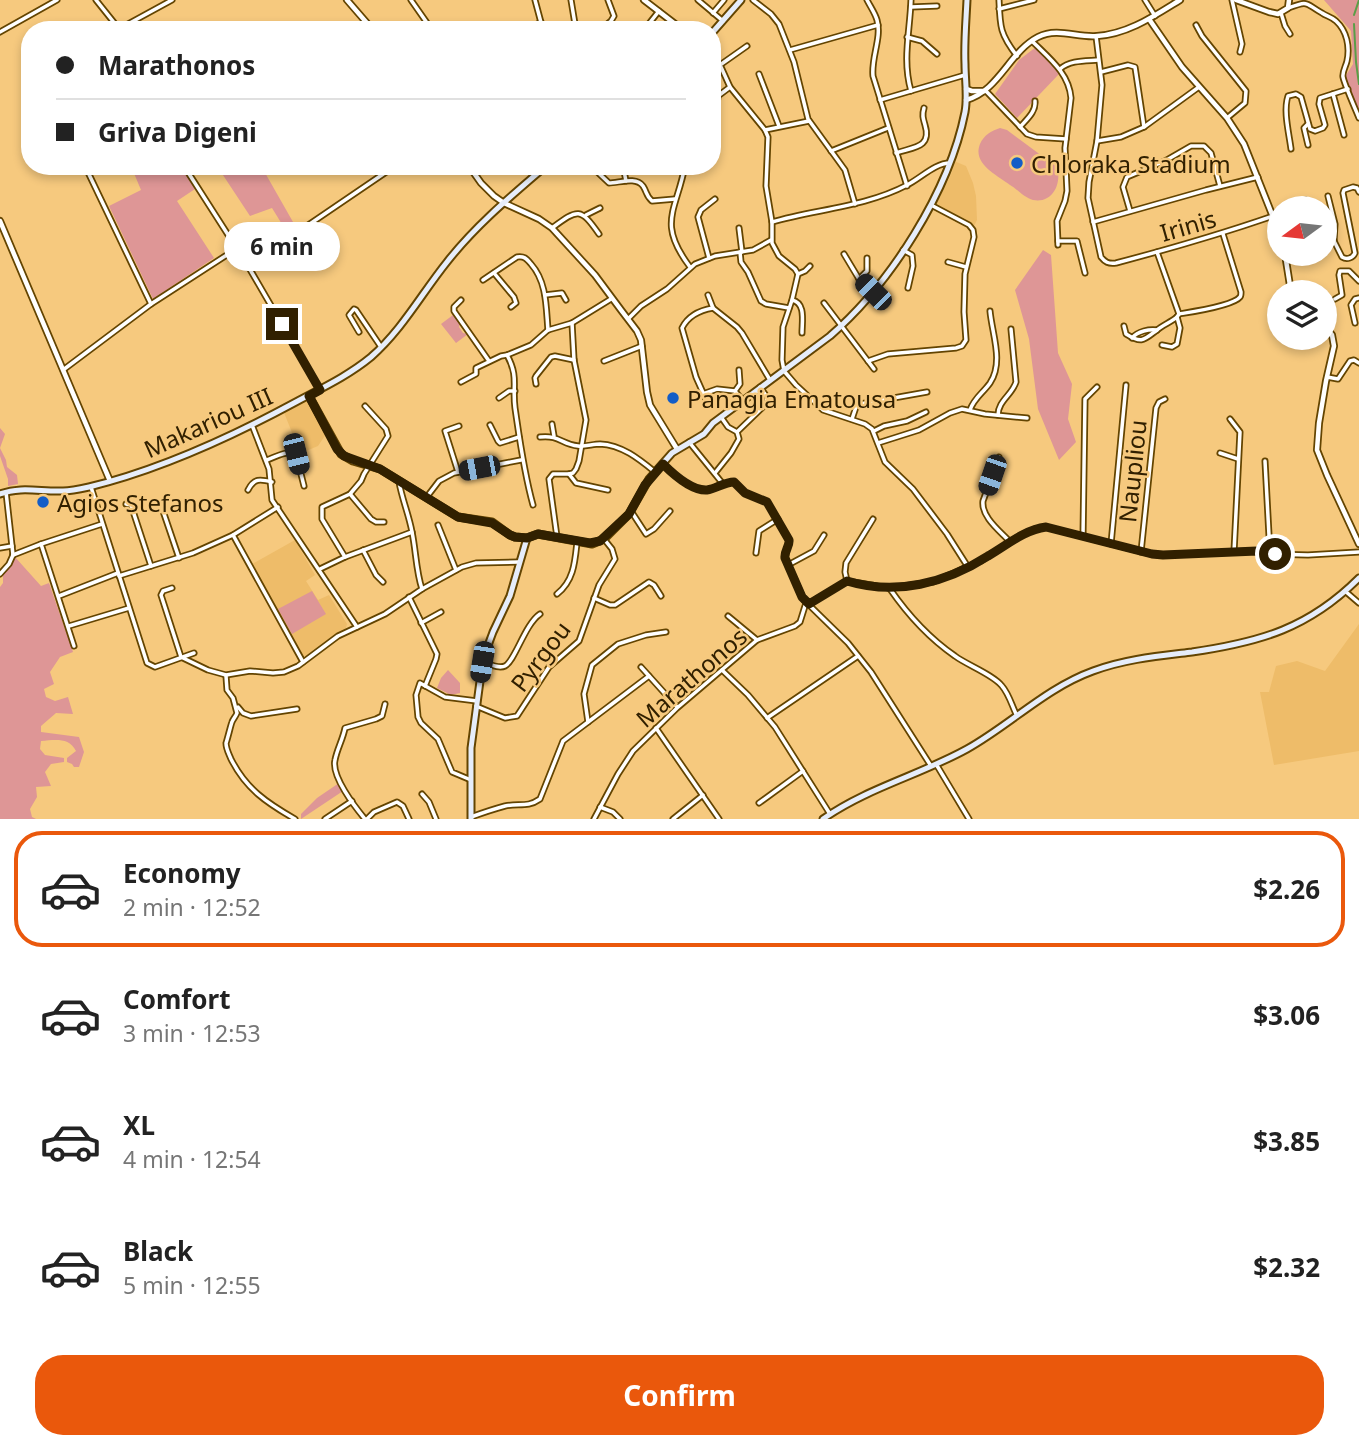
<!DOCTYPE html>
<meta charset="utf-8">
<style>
body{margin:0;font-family:"Noto Sans",sans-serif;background:#f2f2f2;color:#222;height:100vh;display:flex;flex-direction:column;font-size:26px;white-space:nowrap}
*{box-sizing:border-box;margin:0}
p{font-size:23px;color:#767676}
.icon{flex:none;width:38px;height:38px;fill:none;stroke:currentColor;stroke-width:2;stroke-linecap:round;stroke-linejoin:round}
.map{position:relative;height:819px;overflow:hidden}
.drawer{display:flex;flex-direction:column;background:#fff;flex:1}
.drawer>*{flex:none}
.banner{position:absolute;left:21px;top:21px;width:700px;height:154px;border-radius:28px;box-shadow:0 4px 10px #0003;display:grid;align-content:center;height:154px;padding:0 35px;background:#fff}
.needle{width:46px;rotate:255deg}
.buttons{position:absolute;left:1267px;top:196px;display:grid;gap:14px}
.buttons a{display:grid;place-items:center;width:70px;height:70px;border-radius:50%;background:#fff;box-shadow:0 4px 10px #0003;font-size:35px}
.end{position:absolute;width:32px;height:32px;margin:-16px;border:9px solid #312000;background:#fff;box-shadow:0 0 0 4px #fff}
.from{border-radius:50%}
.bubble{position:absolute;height:49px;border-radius:24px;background:#fff;box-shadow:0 4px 10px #0003;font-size:23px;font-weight:700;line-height:49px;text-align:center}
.car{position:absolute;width:21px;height:42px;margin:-21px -10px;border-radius:9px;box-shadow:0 0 5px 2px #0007;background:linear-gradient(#222 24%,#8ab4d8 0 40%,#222 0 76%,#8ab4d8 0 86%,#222 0)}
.banner b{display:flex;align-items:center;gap:24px;height:66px;font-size:26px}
.banner b+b{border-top:2px solid #e0e0e0}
.banner i{width:18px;height:18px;background:#222}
ul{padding:12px 0 0;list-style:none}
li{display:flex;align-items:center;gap:21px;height:116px;margin:0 14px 10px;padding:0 21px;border:4px solid transparent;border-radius:28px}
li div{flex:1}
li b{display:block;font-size:26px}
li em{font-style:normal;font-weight:700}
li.current{border-color:#ea580c}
li>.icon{width:63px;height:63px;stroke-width:1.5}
.cta{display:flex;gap:14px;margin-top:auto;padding:14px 35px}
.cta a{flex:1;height:80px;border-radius:28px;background:#ea580c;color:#fff;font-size:28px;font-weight:700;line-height:80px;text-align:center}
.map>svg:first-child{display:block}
.built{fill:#eebc69}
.green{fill:#de9696}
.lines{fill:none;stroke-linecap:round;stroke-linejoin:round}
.stream{stroke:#5a9e47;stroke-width:2}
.minor-casing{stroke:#634401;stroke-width:7}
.tertiary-casing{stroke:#634401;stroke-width:8}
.secondary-casing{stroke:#634401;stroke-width:9}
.minor{stroke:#fff;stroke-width:3.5}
.tertiary{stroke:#fff;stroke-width:4.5}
.secondary{stroke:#e6edfa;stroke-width:5}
.route{stroke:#312000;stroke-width:9}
.poi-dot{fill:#135dc7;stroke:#f6c97e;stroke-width:2.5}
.labels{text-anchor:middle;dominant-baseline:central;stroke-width:5;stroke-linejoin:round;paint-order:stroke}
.poi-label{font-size:24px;fill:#312000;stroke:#f6c97e;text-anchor:start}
.street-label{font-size:24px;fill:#312000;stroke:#f6c97e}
</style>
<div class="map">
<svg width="1359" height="819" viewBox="0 0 1359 819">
<rect width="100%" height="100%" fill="#f6c97e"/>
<!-- built -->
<g class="built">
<path d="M954 161 966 166 973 183 976 196 977 220 974 226 936 205 952 172Z"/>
<path d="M308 399 326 434 318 446 306 451 297 452 291 430 283 410Z"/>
<path d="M295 540 315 575 306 581 318 600 329 595 347 624 346 628 306 656 301 655 252 564Z"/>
<path d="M1359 624V751L1274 765 1260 692H1269L1276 666 1297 661 1325 671Z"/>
</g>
<!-- green -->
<g class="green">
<path d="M1324 0H1359V112L1345 77 1353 64 1351 31Z"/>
<path d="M1036 47 1060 73 1017 118 995 94 1019 60Z"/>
<path d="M1000 128 1007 130 1057 167C1062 183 1053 204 1033 200 1025 198 1017 189 1010 185 997 175 972 164 980 144 984 135 991 131 1000 128Z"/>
<path d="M131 166H181L195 189 177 201 214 258 153 299 109 206 141 190Z"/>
<path d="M217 166H270L264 171 297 229 288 234 272 208 250 216Z"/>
<path d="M1043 250 1051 255 1058 353 1072 384 1068 419 1076 442 1059 460 1038 409 1029 339 1015 290Z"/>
<path d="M453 315 460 324 459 327 463 333 468 334 456 343 441 324Z"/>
<path d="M0 428 5 434 0 448 6 460 7 467 17 475 18 484 8 486V479L0 456Z"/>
<path d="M15 557 41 586 49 583 73 652 60 657 50 672 54 684 44 689 46 697 55 701 68 697 73 714 56 713 41 726V732L79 737 84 752 79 767H74L72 764 67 762V758L76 751C69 737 55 740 41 741L40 749 45 755 64 758V762L51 764 45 772 51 786 36 787 37 797 30 809 32 817 36 819H0V587L3 583V574Z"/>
<path d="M312 591 326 614 292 634 278 609Z"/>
<path d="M448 670 460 683V693L451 695 437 688 441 678Z"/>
<path d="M339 783 343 791 301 819V814L317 798Z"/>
</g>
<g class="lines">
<!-- stream -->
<g class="stream">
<path d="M1354 15 1359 0"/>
<path d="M1354 24 1356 62 1359 84"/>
</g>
<!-- minor casing -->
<g class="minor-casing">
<g id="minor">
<path d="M96 0 116 25 117 30"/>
<path d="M411 0 432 30"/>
<path d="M535 0 543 30"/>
<path d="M571 0 576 30"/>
<path d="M698 0 723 21"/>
<path d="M753 0 771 14 779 24 794 62 808 119 845 170 855 204"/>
<path d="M867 0C870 6 875 13 877 20 882 38 871 57 873 76L907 186"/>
<path d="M999 0C1000 27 1000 34 1017 56"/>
<path d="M1145 0 1155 16"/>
<path d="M1232 0 1242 44 1240 52"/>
<path d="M911 7 937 6"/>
<path d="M1288 8C1310 0 1304 3 1322 13 1326 16 1332 17 1336 21 1347 31 1350 47 1347 61 1346 66 1342 72 1343 77 1345 86 1355 108 1359 118"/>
<path d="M999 9 1034 0"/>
<path d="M713 13 724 0"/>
<path d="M1281 13 1285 26 1290 34"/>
<path d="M1196 25 1202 36 1246 91 1245 103 1227 118"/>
<path d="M117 30 172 0"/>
<path d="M526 30 541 22"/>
<path d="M600 30 611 21 614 16 608 0"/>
<path d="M644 30 659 11"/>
<path d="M0 32 57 0"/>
<path d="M1096 36 1102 85 1097 141 1089 182 1088 198 1101 257C1105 262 1108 264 1116 263 1169 249 1221 234 1273 216"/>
<path d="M907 37 922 41 937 54"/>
<path d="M1032 41C1049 58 1069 73 1071 98L1065 148 1067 191 1065 201 1057 221 1058 245"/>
<path d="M790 50 878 25"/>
<path d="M712 54 721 67 730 87 765 130 768 137 766 186 772 222V243L779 256 795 269 798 274 792 300 783 327 782 360 784 371 796 385 823 410 865 424 872 429 885 462 913 489 947 534 968 567"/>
<path d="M720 65 747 46"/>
<path d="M1060 69C1070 60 1085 61 1098 60"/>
<path d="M1101 72 1128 65 1135 67 1144 127"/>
<path d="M759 74 779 126"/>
<path d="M911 91C902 60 910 31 911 0"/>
<path d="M986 91 1027 134 1036 137 1066 139"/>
<path d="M1333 94 1344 135"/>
<path d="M880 100 965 75"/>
<path d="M712 120 716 114 718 96 730 87"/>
<path d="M1020 127C1027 119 1036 112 1035 101"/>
<path d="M765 130 809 121"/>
<path d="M1097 141 1121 137 1144 127 1199 87"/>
<path d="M1308 145 1304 128 1308 124"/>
<path d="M1291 149C1289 133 1283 111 1288 96L1296 94 1301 97 1310 129 1315 131 1323 128 1325 125 1319 104 1320 98 1348 89"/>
<path d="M831 151 888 128"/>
<path d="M896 153C913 147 932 148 925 125 923 118 922 115 924 108"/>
<path d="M85 166 151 304"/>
<path d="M184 166 248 266 320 390"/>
<path d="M591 166 609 183C619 183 636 176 643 186 647 192 646 196 652 201L675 199"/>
<path d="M623 166 626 181"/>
<path d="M685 166C676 212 657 223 690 267"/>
<path d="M1328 196 1335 224 1334 241 1342 257C1347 260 1353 258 1355 253L1343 193 1344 190 1353 187 1357 188 1359 192"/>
<path d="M1306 200 1308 208"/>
<path d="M1130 211 1123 187 1127 177 1165 161 1191 146H1204L1211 153 1220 186"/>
<path d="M586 215 600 208"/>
<path d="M772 222C817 209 865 207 907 185 921 178 935 163 950 163"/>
<path d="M1093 222 1206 190 1258 177"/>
<path d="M552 228C578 209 580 207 599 234"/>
<path d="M739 228 742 252"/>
<path d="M1325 238 1334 241"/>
<path d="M1058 241H1077L1085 273"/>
<path d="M903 250 912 255 913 266 908 288"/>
<path d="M740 252 741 262 748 272 761 301 766 304 789 308"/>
<path d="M1157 252 1179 314"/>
<path d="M844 254 859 279"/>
<path d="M709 258 698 217 701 210 715 199"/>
<path d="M867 258V271L859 279 873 292"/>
<path d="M948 262 966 267"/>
<path d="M248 266 395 166"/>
<path d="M494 273 514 297 516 303 511 307"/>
<path d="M798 274 805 271 810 266"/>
<path d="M483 280 517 257C524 256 526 258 531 264 547 282 546 307 548 330"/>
<path d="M545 295 562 293 566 300"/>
<path d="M708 295 713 308 737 327 742 333 770 380"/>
<path d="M1335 299 1342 295 1339 275 1340 271H1349L1359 281"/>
<path d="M461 300 454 307V311L489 361"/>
<path d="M792 300C806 303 802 321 802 333"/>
<path d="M824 303 874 369"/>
<path d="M1179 314C1191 312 1233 306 1240 297 1241 296 1241 293 1241 292L1223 234"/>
<path d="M628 319 641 306 667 289 695 264 715 256 753 250 771 240"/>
<path d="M1355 323 1351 305 1355 299 1359 298"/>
<path d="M1124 326 1126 334C1142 344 1144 340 1157 330 1163 325 1171 322 1177 317L1179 314"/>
<path d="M359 332 349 315 354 309 356 310 381 347"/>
<path d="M1132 338C1138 331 1149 329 1157 330"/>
<path d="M1162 345 1172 347 1177 344 1180 328 1177 317"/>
<path d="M507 355C519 377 512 386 515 408 520 442 524 473 533 505"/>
<path d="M604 361 642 346"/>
<path d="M868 361 888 354 956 348 962 346 966 340 964 312 965 274 974 237 973 230 969 225 931 205"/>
<path d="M63 370 151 304 236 249"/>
<path d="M739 370 740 384 735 391 743 401"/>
<path d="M1327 377 1338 379 1350 361 1354 360 1359 363"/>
<path d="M461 382 476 374V368L501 356 507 355 531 345 548 330 572 323 611 299"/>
<path d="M536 384 535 378 536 376 551 357 555 356 574 360"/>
<path d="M703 394 717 389 735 391"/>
<path d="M499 398 509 391H515"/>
<path d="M708 404 696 377 682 328C688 316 701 310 713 308"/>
<path d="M970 410C974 398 983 393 990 383 1004 362 992 334 990 311"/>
<path d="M998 415C998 401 1012 395 1016 382L1011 329"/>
<path d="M852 419 856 407 860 404 927 392"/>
<path d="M1230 419 1240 432 1234 552"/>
<path d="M552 424 554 436"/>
<path d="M252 425 269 469 272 500 357 627"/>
<path d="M490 425 498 441 500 443 519 437"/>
<path d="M874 431 884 426 907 421 926 412"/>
<path d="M737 432 766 404 767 397 760 387"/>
<path d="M540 437C560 435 561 444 578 446 585 447 593 444 600 444 622 445 639 459 655 472"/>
<path d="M689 442 723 484"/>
<path d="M878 443 919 430 950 413 962 409 985 414 1027 418"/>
<path d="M1220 453 1238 459"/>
<path d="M999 457 983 501C981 517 1000 531 1010 542"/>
<path d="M267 460C275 457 287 450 296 454L304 486"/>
<path d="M1265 461 1270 554"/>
<path d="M663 464C673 474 691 491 707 490 716 488 724 482 734 482L745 493 767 502 789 540 785 558 804 600 848 643 871 672 931 766"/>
<path d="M458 472 445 431 459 426"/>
<path d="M715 473 731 453 739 439 737 432 728 427 721 417"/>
<path d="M569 474 576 483 608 490"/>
<path d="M399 482C402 499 409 515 412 532 416 551 416 571 422 589"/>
<path d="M91 487 147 663 155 667 194 653"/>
<path d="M248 490C254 478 260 479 272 482"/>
<path d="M6 492 13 555"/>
<path d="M350 494 371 519 376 522H384"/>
<path d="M426 498 439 481 454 473 521 460"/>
<path d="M126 504 131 505 151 566"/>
<path d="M156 506 162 508 179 558"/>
<path d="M631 511 646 534 654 529 670 511"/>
<path d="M438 525 456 570"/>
<path d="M233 535 303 662"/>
<path d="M1083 536 1085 399 1097 387"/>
<path d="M557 537 549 479 553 474H569L573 473 576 469 579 461 586 420 574 360 572 323"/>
<path d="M41 544 74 646"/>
<path d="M1111 544 1126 385"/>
<path d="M0 548 12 546"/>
<path d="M363 550 376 575 383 582"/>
<path d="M1141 552 1156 408 1159 402 1165 399"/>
<path d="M756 553 759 531 778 519"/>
<path d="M13 555 41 544 102 524"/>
<path d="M345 557 322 519V507L350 494 361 481 364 474 388 436 386 429 365 406"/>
<path d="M788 565 814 551 824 535"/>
<path d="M320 569 345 557 412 532"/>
<path d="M0 574 9 564 13 555"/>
<path d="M119 576 193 553 233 535 278 507"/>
<path d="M847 581 845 572 846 563 873 519"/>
<path d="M172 588 163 591 161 595 181 657 208 670 226 675 250 671 273 673 284 672 298 666 338 636 385 614 422 589 462 567 476 563 519 562"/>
<path d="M890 589C908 615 929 638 955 656 967 665 994 675 1002 686 1009 694 1012 706 1017 716"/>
<path d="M1345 591 1359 603"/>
<path d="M557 594C574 581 575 561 577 542"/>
<path d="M59 596 118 573"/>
<path d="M409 597 437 654 436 659 425 686"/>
<path d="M594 598 610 605H615L649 582 654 585 661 596"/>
<path d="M728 616 757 640"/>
<path d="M421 623 441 612"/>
<path d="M69 626 129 608"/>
<path d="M482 662C489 664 499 669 505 666 515 661 525 624 540 614"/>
<path d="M641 667 677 707"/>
<path d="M722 670 748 695 775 727 830 814"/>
<path d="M226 676 227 690 233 698 237 713C236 716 233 719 232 722 231 724 227 741 226 743 226 749 229 754 231 759 246 789 267 803 295 819"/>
<path d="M476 706 505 718 517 716 549 667 579 641 599 585 615 559 612 549 604 539"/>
<path d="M238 707 243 713 251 716 297 709"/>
<path d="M767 718 858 656"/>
<path d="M588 722 584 694 592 665 618 644 646 635 666 632"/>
<path d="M656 728 719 819"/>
<path d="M936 764 969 819"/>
<path d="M471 780 452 772 438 739 421 723 418 717 416 695 420 683 445 697 477 701"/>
<path d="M422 794 429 802 436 819"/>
<path d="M759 803 803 771"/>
<path d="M600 807 613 812 620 819"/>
<path d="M471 817C482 813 494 809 505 806 519 803 527 808 540 799L563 741 649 676"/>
<path d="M325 819 352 801"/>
<path d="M365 819C355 807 331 776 335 760 337 749 343 739 345 728L376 719 382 716 385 704"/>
<path d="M367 819 374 812 397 802 403 806 409 819"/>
<path d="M594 819 618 774 633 751 677 708 757 640 795 626 800 622 805 606 847 581 889 588 933 582 981 561 1021 535 1035 529 1046 527 1151 554 1163 555 1257 551 1270 554 1308 555 1359 552"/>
<path d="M673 819 703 795"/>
</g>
</g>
<!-- tertiary casing -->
<g class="tertiary-casing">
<g id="tertiary">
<path d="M347 0 373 30"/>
<path d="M644 0 683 30"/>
<path d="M1236 0 1269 12 1278 14 1288 8 1289 0"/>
<path d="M1149 19 1182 67 1227 118 1244 144 1279 232"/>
<path d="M966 89 972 91H985"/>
<path d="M966 100C999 91 1009 52 1038 37 1058 27 1077 38 1097 36 1128 34 1154 16 1180 0"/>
<path d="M469 166 481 183 494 196 504 203 539 219 552 228 595 275 621 310 637 331 641 340 647 392 650 405 677 449"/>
<path d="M0 221 110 481"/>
<path d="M1285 254 1291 292"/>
<path d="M1325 326 1332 335 1334 346 1326 381 1319 423 1317 450 1327 475 1359 544"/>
</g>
</g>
<!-- secondary casing -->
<g class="secondary-casing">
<g id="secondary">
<path d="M712 33 741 0"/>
<path d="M309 396 341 454 353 461 380 469 458 517 492 522 510 535 515 537 527 538 538 534 592 544 604 539 629 514 649 479 672 453 704 434 713 423 830 336C891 283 949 192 965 112 968 96 965 80 965 64 964 43 966 21 967 0"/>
<path d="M0 494C21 486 41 492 63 491 71 491 80 489 89 487 159 470 231 437 294 403 320 389 348 376 371 357 402 330 422 293 447 262 475 226 511 196 546 166"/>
<path d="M471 819V748L483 659 493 632 510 596 527 538"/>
<path d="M823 819C867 788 920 775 967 749 1010 725 1046 688 1093 671 1125 659 1159 656 1192 652 1261 642 1309 628 1359 578"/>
</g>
</g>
<!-- minor -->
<use href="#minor" class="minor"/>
<!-- tertiary -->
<use href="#tertiary" class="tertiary"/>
<!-- secondary -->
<use href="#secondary" class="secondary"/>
</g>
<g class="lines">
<!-- route -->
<path class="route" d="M282 324 320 390 309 396 337 449 344 456 380 469 458 517 492 523 510 535 515 537 527 538 538 534 590 543 600 541 629 514 645 485 663 464C673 474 691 491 707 490 716 489 724 482 734 482L745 493 767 502 789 540C790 546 784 551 785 558L802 597 809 604 847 581C896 596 946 583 988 556 1007 545 1024 530 1046 527L1152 554 1163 555 1257 551 1275 554"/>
</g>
<!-- markers -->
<g class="poi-dot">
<circle cx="1017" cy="163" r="7"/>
<circle cx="673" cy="398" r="7"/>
<circle cx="43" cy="502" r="7"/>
</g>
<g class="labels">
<!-- poi labels -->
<g class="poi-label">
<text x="1031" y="163">Chloraka Stadium</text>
<text x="687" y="398">Panagia Ematousa</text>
<text x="57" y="502">Agios Stefanos</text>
</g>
<!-- street labels -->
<g class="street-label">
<text transform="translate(1188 225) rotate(-16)">Irinis</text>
<text transform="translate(208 422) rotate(-24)">Makariou III</text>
<text transform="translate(1132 471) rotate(-84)">Naupliou</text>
<text transform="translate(540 656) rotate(-53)">Pyrgou</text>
<text transform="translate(691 677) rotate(-41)">Marathonos</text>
</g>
</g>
</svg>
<div class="buttons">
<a><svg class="needle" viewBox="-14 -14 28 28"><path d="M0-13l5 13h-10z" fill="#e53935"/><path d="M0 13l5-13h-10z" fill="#767676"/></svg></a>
<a><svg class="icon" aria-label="layers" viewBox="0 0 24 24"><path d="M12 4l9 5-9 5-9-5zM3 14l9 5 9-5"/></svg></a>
</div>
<i class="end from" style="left:1275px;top:554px"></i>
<i class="end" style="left:282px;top:324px"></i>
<div class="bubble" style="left:224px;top:222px;width:116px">6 min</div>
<i class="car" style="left:873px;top:292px;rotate:315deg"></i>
<i class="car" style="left:296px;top:454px;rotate:166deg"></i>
<i class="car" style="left:479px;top:468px;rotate:259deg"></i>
<i class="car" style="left:992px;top:475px;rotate:199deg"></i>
<i class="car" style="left:482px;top:662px;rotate:189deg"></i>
<div class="banner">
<b><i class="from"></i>Marathonos</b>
<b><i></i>Griva Digeni</b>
</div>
</div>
<section class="drawer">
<ul>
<li class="current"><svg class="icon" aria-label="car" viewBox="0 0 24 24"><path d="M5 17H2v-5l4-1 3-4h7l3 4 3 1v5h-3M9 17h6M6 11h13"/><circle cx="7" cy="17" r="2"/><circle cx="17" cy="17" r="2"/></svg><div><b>Economy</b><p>2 min · 12:52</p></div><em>$2.26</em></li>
<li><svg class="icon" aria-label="car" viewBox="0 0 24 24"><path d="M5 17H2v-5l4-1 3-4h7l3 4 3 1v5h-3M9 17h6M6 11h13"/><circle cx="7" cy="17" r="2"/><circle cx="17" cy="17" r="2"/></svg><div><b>Comfort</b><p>3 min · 12:53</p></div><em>$3.06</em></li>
<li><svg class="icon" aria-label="car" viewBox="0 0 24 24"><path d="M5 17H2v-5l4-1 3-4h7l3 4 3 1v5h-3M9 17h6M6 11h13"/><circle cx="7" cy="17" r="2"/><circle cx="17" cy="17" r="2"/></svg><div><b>XL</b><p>4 min · 12:54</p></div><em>$3.85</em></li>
<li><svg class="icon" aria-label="car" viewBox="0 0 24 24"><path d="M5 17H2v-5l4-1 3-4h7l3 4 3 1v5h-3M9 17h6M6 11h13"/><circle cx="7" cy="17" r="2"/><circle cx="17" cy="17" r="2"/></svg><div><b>Black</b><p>5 min · 12:55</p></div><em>$2.32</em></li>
</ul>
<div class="cta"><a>Confirm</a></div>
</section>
